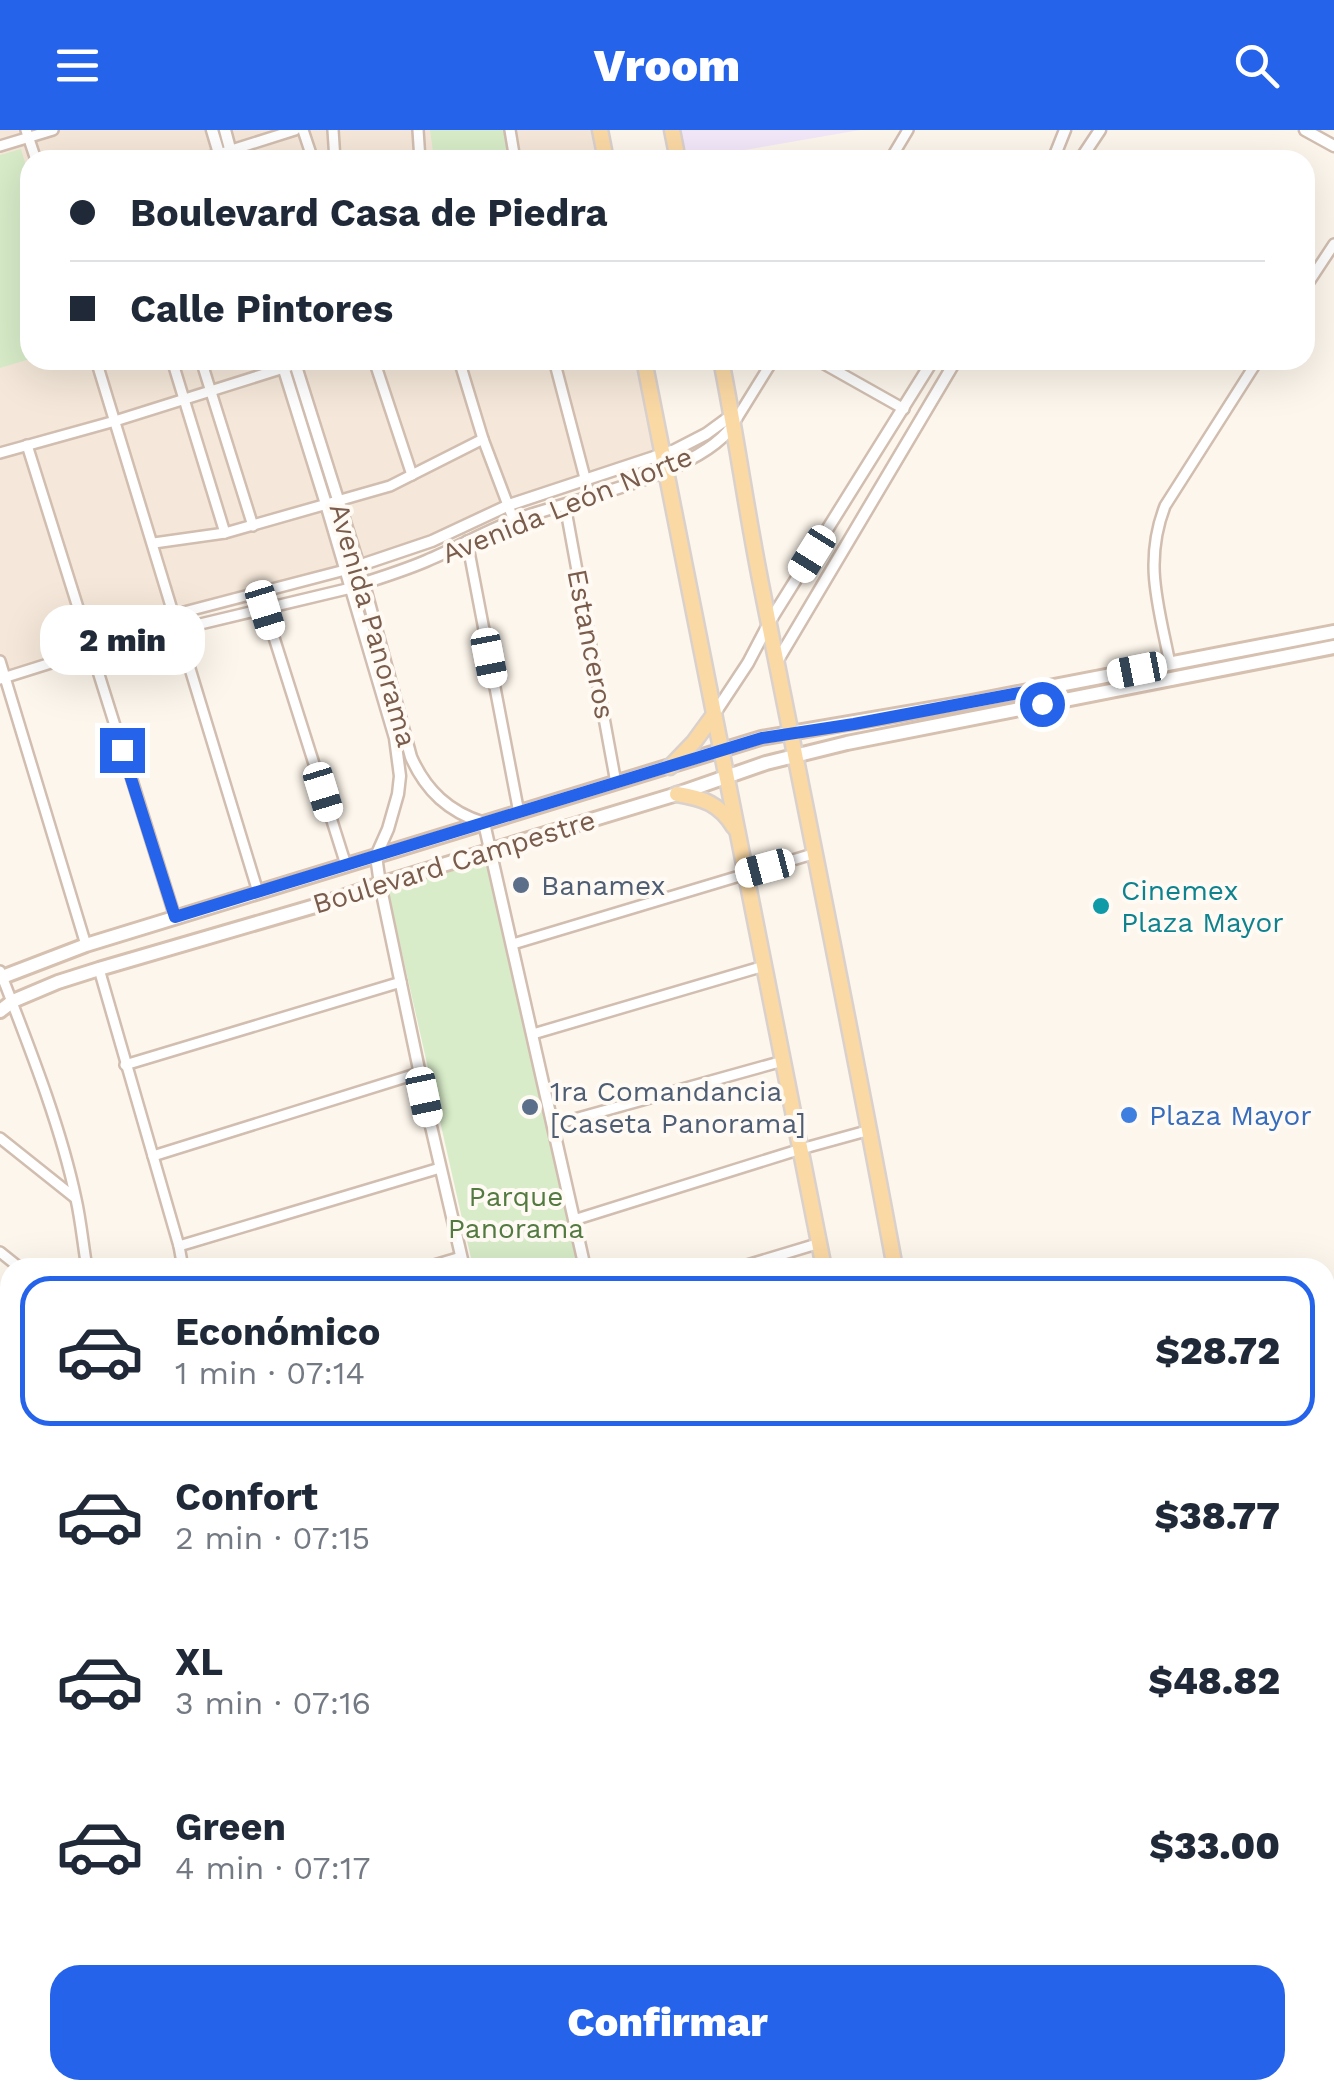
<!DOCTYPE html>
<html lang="es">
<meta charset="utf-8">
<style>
body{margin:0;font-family:"Work Sans",sans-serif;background:#f6f6f7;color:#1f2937;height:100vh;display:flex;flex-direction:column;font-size:38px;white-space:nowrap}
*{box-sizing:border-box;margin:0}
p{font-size:32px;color:#747a83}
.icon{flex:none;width:55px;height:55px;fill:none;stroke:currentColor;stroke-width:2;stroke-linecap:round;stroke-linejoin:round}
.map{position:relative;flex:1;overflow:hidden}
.panel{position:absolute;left:0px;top:1128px;width:1335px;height:842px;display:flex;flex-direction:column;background:#fff;border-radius:30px 30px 0 0;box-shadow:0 10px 40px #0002}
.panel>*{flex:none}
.hud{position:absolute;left:20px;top:20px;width:1295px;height:220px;border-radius:30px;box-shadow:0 10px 40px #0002;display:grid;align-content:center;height:220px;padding:0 50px;background:#fff}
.end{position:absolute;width:45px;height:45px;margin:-22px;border:12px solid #2563eb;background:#fff;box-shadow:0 0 0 5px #fff}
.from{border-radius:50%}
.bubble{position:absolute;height:70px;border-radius:30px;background:#fff;box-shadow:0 10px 40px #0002;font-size:32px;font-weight:800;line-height:70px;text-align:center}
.car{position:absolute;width:30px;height:60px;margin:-30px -15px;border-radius:12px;box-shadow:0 0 8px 2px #0007;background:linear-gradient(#fff 24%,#345 0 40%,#fff 0 76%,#345 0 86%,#fff 0)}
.hud b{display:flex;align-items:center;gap:35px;height:95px;font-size:38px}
.hud b+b{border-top:2px solid #e0e1e3}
.hud i{width:25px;height:25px;background:#1f2937}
ul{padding:18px 0 0;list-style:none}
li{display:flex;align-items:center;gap:30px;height:150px;margin:0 20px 15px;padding:0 30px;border:5px solid transparent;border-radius:30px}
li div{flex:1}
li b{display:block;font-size:38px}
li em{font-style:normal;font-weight:800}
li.selected{border-color:#2563eb}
li>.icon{width:90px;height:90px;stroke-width:1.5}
.primary-button{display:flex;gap:20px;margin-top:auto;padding:20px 50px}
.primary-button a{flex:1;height:115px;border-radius:30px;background:#2563eb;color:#fff;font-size:40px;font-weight:800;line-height:115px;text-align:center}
header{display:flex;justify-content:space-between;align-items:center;height:130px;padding:0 50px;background:#2563eb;color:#fff;font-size:45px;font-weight:800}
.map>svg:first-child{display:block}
.residential{fill:#f5e8da}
.education{fill:#f3e8fa}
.green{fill:#d8ecc9}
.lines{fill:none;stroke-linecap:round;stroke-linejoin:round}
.minor-casing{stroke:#d1beb0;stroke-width:14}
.tertiary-casing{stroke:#d1beb0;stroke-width:15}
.secondary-casing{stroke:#d6c0b0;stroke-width:18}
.primary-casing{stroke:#dad1cd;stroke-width:19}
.minor{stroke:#fff;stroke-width:9}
.tertiary{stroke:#fff;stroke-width:10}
.secondary{stroke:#fff;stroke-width:12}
.primary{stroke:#fbd9a5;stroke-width:14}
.route{stroke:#2563eb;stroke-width:12}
.service-dot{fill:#5c6f8a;stroke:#fffaf3;stroke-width:4}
.culture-dot{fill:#0f9aa8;stroke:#fffaf3;stroke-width:4}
.shop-dot{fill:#3f7fe0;stroke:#fffaf3;stroke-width:4}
.labels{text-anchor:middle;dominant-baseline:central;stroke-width:8;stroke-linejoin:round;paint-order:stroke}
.street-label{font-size:28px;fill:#7a5c4d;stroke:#fffaf3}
.service-label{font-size:28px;fill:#4e5e75;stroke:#fffaf3;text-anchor:start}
.culture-label{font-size:28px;fill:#0d838f;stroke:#fffaf3;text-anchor:start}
.shop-label{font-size:28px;fill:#366cbe;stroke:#fffaf3;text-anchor:start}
.park-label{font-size:28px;fill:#537a41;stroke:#fffaf3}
</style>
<header><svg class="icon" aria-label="menu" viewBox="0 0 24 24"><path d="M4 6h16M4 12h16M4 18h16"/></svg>Vroom<svg class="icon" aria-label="search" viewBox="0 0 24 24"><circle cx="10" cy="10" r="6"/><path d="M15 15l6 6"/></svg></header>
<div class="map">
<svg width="1334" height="1969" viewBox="0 0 1334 1969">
<rect width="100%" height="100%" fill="#fdf6ec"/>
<!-- residential -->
<path class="residential" d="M0 0H598L604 30H30V230H643L661 324 509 375 359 436 174 486 159 499 0 548Z"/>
<!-- education -->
<path class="education" d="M678 0H860L687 30H684Z"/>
<!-- green -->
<g class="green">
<path d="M430 0H505L510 30H434Z"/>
<path d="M21 19 30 49V229L0 238V25Z"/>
<path d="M491 729 584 1137H473L388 761Z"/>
</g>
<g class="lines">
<!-- minor casing -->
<g class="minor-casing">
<g id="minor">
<path d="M26 0 36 30"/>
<path d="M303 0 313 30"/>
<path d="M333 0 335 30"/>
<path d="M418 0 420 30"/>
<path d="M510 0 515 30"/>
<path d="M0 16 53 0"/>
<path d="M200 30 295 0"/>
<path d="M890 30 908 0"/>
<path d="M1305 158 1334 114"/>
<path d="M96 230 258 762"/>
<path d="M172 230 225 403"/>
<path d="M201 230 253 396"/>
<path d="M374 230 412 345"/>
<path d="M459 230 483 309 514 391"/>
<path d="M554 230 590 367"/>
<path d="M817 230 904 279"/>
<path d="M734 293 773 230"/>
<path d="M27 315 175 787"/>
<path d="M0 323 115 291 309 230"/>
<path d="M565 375 616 653"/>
<path d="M467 411 519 683"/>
<path d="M154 413 225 403 390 356 483 309"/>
<path d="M265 479 346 735"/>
<path d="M159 499 174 486 184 482 345 440"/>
<path d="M0 531 86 815"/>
<path d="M1170 534C1159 477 1143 433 1165 376L1258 230"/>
<path d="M0 549 159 499 192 496 351 458"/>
<path d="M513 814 816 723"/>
<path d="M99 839 179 1116 183 1138"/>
<path d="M0 841C28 914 60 993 76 1069 81 1091 83 1115 87 1138"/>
<path d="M533 904 764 836"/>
<path d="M125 935 401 852"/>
<path d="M553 995 783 931"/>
<path d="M0 1008 74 1067"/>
<path d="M153 1026 419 943"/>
<path d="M574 1090 801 1019 870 1000"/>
<path d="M179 1116 440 1038"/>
<path d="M0 1122 20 1138"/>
<path d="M424 1138 461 1127"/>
<path d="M737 1138 820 1113"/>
<path d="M0 1231 10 1239"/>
<path d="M0 1347 10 1355"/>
<path d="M0 1381 10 1372"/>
<path d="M0 1598 10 1599"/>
<path d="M0 1670 10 1671"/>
<path d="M0 1729 10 1721"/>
<path d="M1325 1855 1334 1856"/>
<path d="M1325 1870 1334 1866"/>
<path d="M1325 1880 1334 1877"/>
<path d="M0 1896 10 1889"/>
<path d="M66 1960 75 1969"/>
<path d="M269 1960 270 1969"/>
<path d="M582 1960 595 1969"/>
<path d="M597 1960 607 1969"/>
<path d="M1176 1960 1180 1969"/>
<path d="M104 1969 119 1962 141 1960"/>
<path d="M309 1969 316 1960"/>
<path d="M653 1969 655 1960"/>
<path d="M1268 1969 1269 1960"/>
<path d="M1333 1969 1334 1955"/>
</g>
</g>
<!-- tertiary casing -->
<g class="tertiary-casing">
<g id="tertiary">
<path d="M212 0 221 30"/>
<path d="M225 0 233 30"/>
<path d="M1305 0 1334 16"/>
<path d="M1053 30 1065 0"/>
<path d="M1080 30 1100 0"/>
<path d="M281 230 326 374 395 608 400 646 398 664 388 699 376 726 380 754 430 992 464 1138"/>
<path d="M294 230 359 436 411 627C426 661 449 682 484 693L585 1138"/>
<path d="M355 437 432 411 509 375 675 320 706 304 732 285"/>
<path d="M361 454C383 447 405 440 426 431 457 418 486 401 518 389 574 369 700 344 733 295"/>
<path d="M778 530 956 230"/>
<path d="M713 586 748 533 770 491 933 230"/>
<path d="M0 1501 10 1508"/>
<path d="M0 1517 10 1524"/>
<path d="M194 1960 195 1969"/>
<path d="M206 1960 207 1969"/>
</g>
</g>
<!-- secondary casing -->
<g class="secondary-casing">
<g id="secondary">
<path d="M0 848 86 815 761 608 971 572 1334 502"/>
<path d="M0 881 13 871 58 852 99 839 322 774 380 754 677 664 766 633 847 613 1334 517"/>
</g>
</g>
<!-- primary casing -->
<g class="primary-casing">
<g id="primary">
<path d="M600 0 606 30"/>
<path d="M672 0 678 30"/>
<path d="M644 230 824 1138"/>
<path d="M721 230C736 304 746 379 761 454 806 681 853 909 895 1138"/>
<path d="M670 637 694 612 713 586"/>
<path d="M677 664C703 668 720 674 734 697"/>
<path d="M1325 1534 1334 1535"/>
<path d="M1325 1554 1334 1555"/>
<path d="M473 1969 479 1960"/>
<path d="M555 1969 562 1960"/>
</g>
</g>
<!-- minor -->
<use href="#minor" class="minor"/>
<!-- tertiary -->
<use href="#tertiary" class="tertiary"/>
<!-- secondary -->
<use href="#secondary" class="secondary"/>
<!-- primary -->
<use href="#primary" class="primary"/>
</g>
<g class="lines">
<!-- route -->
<path class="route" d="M122 620 175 787 762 608 854 594 1040 559 1042 574"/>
</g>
<!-- markers -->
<g class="service-dot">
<circle cx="521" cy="755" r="10"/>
<circle cx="530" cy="977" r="10"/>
</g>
<circle class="culture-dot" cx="1101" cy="776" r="10"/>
<circle class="shop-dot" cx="1129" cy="985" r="10"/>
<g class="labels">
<!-- street labels -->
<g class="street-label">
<text transform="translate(567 375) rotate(-22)">Avenida León Norte</text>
<text transform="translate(373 495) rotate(74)">Avenida Panorama</text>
<text transform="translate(591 514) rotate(79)">Estanceros</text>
<text transform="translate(454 732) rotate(-17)">Boulevard Campestre</text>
</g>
<!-- service labels -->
<g class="service-label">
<text x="541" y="755">Banamex</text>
<text x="550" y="961">1ra Comandancia<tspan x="550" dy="32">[Caseta Panorama]</tspan></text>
</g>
<!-- culture labels -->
<g class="culture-label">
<text x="1121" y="760">Cinemex<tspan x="1121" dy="32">Plaza Mayor</tspan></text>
</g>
<!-- shop labels -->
<g class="shop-label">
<text x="1149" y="985">Plaza Mayor</text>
</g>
<!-- park labels -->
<g class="park-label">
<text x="516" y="1066">Parque<tspan x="516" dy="32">Panorama</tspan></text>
</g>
</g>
</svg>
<i class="end from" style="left:1042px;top:574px"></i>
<i class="end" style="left:122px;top:620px"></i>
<div class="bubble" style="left:40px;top:475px;width:165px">2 min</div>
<i class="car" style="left:812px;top:424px;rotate:212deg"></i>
<i class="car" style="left:265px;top:480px;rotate:163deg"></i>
<i class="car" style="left:489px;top:528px;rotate:169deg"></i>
<i class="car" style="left:1137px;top:540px;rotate:259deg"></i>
<i class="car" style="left:323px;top:662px;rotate:163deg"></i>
<i class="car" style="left:765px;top:738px;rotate:255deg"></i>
<i class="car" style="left:424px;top:967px;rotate:168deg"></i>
<div class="hud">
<b><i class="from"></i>Boulevard Casa de Piedra</b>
<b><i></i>Calle Pintores</b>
</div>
<section class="panel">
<ul>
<li class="selected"><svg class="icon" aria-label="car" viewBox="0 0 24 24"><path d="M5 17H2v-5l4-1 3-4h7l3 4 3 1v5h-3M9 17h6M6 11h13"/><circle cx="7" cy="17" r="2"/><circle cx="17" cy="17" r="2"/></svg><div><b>Económico</b><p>1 min · 07:14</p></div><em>$28.72</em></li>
<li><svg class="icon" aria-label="car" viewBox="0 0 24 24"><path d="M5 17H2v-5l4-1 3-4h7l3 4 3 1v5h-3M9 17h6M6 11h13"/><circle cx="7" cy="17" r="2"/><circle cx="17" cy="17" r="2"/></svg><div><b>Confort</b><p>2 min · 07:15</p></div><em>$38.77</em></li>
<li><svg class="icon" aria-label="car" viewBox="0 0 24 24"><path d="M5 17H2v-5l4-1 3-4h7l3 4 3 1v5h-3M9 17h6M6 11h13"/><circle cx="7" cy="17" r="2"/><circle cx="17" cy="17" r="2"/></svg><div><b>XL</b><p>3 min · 07:16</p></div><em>$48.82</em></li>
<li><svg class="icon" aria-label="car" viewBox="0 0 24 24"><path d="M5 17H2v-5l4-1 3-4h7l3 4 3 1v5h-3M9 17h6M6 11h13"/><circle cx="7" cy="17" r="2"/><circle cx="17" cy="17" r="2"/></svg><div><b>Green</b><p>4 min · 07:17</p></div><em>$33.00</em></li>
</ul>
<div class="primary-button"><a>Confirmar</a></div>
</section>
</div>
